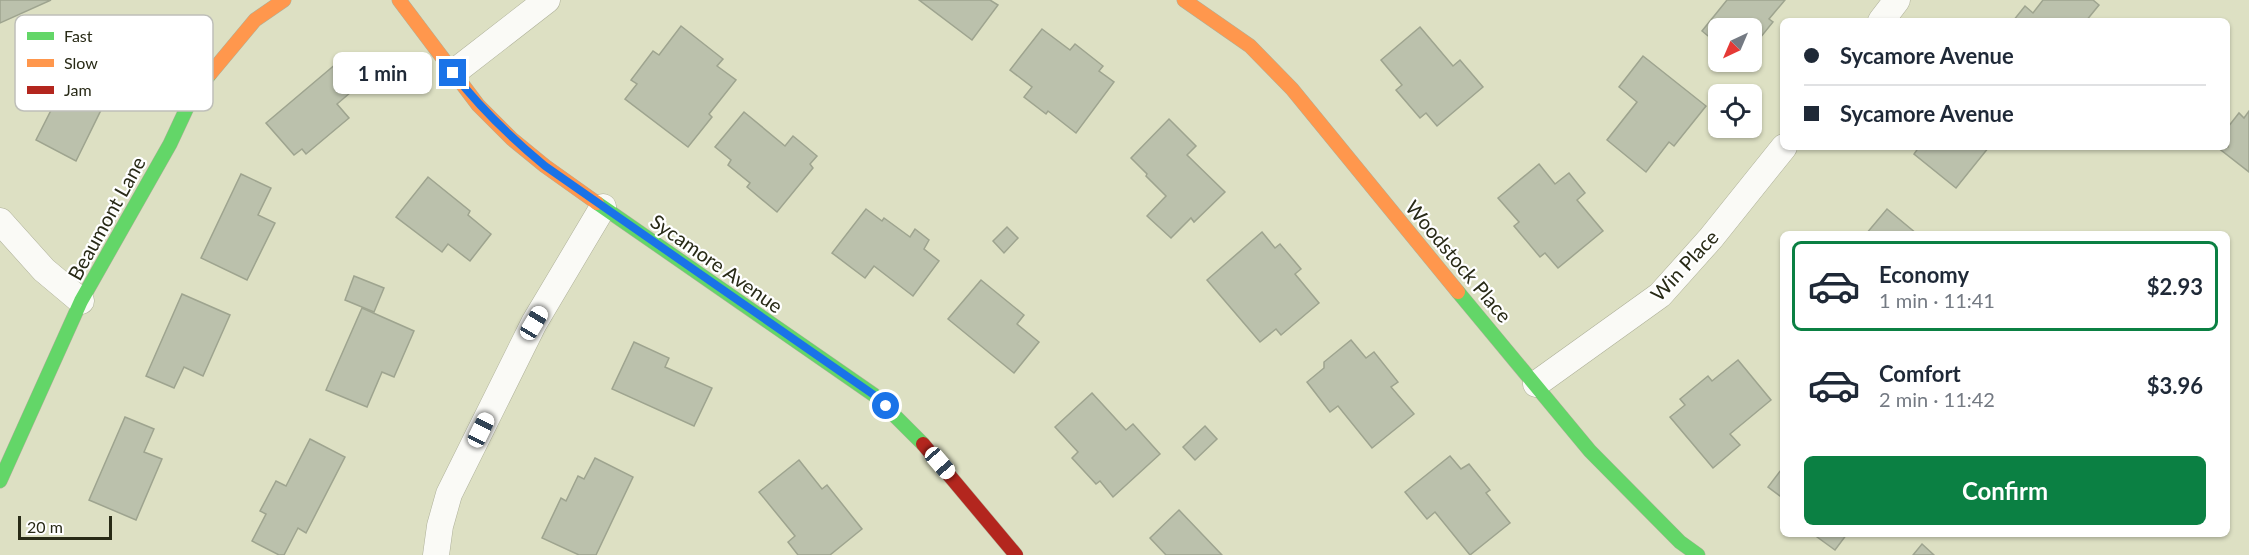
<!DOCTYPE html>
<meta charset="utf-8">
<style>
body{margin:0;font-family:Lato,sans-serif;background:#f6f6f7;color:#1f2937;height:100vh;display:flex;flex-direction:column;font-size:22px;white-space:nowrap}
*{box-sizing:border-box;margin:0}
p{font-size:20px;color:#747a83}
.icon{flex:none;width:33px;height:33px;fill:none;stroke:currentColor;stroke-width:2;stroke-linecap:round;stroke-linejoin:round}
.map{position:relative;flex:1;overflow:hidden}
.details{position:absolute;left:1780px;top:231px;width:450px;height:306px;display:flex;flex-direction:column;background:#fff;border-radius:9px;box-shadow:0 2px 4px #0004}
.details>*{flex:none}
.top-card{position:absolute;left:1780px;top:18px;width:450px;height:132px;border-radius:9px;box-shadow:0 2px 4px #0004;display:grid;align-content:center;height:132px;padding:0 24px;background:#fff}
.needle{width:39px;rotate:224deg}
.controls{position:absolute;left:1708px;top:18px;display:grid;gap:12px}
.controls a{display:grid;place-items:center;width:54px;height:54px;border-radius:9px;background:#fff;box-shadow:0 2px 4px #0004;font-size:30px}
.scale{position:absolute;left:18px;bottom:15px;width:94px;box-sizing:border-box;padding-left:6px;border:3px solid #282a16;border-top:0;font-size:16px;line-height:21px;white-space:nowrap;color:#282a16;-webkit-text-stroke:4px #fff;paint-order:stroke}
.end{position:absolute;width:27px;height:27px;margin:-14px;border:8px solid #1a73e8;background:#fff;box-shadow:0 0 0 3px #fff}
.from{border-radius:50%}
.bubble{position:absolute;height:42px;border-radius:9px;background:#fff;box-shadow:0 2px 4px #0004;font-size:20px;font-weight:700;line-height:42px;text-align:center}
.car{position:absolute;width:18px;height:36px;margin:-18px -9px;border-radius:8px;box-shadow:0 0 4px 2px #0007;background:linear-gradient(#fff 24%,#345 0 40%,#fff 0 76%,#345 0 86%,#fff 0)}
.top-card b{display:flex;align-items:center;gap:21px;height:57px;font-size:22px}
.top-card b+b{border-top:2px solid #e0e1e3}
.top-card i{width:15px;height:15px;background:#1f2937}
ul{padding:10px 0 0;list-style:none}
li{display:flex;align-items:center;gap:18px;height:90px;margin:0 12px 9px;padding:0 12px;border:3px solid transparent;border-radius:9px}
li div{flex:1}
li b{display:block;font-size:22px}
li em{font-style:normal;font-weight:700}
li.current{border-color:#0b8043}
li>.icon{width:54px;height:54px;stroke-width:1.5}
.action{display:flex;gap:12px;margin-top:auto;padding:12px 24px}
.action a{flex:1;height:69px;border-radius:9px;background:#0b8043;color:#fff;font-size:24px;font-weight:700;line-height:69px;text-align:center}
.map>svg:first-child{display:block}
.building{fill:#bbc1ac;stroke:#9ea48f;stroke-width:1.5}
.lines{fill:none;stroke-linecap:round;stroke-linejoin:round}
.street-casing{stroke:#aeb099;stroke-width:27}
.fast-casing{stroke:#aeb099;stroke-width:15}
.slow-casing{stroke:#aeb099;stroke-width:15}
.jam-casing{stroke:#aeb099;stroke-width:15}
.street{stroke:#fafaf6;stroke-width:26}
.fast{stroke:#63d668;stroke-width:14}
.slow{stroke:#ff974d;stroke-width:14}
.jam{stroke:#b3261e;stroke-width:14}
.route{stroke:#1a73e8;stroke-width:8}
.labels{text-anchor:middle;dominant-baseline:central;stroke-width:4.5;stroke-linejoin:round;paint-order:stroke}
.street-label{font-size:20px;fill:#282a16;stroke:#fff}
.key{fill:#fff;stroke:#bebfb9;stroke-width:1.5}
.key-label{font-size:16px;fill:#282a16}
</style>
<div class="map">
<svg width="2249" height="555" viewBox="0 0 2249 555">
<rect width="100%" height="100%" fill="#dde0c3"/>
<!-- building -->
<g class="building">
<path d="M0 0H51L0 23Z"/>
<path d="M919 0H990L998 5 972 40Z"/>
<path d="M1727 0H1785L1769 19 1773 22 1752 48V28H1719V45L1702 31Z"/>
<path d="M2043 0H2093L2099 5 2086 21H2013L2025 6 2033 13Z"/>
<path d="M681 26 723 59 717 66 736 80 709 114 712 117 688 147 625 99 637 84 631 80 653 51 659 55Z"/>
<path d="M1420 27 1453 66 1460 60 1483 87 1437 126 1426 113 1420 118 1396 90 1402 85 1381 60Z"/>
<path d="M1042 29 1070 50 1075 44 1103 66 1099 71 1114 82 1076 133 1048 111 1046 114 1024 97 1032 87 1010 70Z"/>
<path d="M1643 56 1706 106 1674 146 1669 142 1646 172 1607 140 1637 102 1619 87Z"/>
<path d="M77 59 112 77 99 104 103 106 76 161 36 140Z"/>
<path d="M337 63 357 87 337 104 349 118 306 154 302 149 294 155 266 123Z"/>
<path d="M2249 111V172L2217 147H2228V127L2239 113 2244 118Z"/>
<path d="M744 112 785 146 793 136 817 156 810 164 813 168 777 212 747 187 750 183 728 165 731 160 715 147Z"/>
<path d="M1169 119 1196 146 1187 155 1225 192 1194 222 1191 218 1171 238 1147 216 1166 196 1146 176 1147 174 1131 158Z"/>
<path d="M1919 147H1989L1956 188 1914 154Z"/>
<path d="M1539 164 1555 184 1569 173 1585 193 1577 200 1603 231 1558 268 1545 253 1540 257 1514 226 1519 222 1498 198Z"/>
<path d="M241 174 271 188 258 215 275 223 247 280 201 258Z"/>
<path d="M428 177 470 211 468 215 491 234 470 261 448 244 442 252 396 217Z"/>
<path d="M866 209 882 221 884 218 910 237 915 229 929 240 924 249 939 261 913 296 874 266 865 278 832 253Z"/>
<path d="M1887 209 1917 234H1866Z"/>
<path d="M1007 227 1018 238 1004 253 993 241Z"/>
<path d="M1262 232 1275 248 1280 244 1301 269 1295 274 1319 303 1281 335 1276 329 1260 342 1207 280Z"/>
<path d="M354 276 384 288 374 312 345 300Z"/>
<path d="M981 280 1024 315 1017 324 1039 342 1014 373 948 319Z"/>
<path d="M182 294 230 315 203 376 184 367 174 388 146 376Z"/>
<path d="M362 308 414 331 394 377 382 372 367 407 326 390Z"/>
<path d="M1351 340 1366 358 1374 352 1398 382 1391 387 1414 414 1372 448 1338 406 1330 412 1307 382 1324 368V362Z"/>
<path d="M634 342 669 358 665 367 712 388 694 426 612 389Z"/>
<path d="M1738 360 1771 400 1730 434 1740 445 1713 468 1670 417 1685 405 1680 399 1708 376 1712 381Z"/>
<path d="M1092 393 1126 430 1133 424 1160 454 1113 497 1100 481 1096 484 1072 458 1078 452 1055 427Z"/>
<path d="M125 417 154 429 144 452 162 459 136 520 89 500Z"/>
<path d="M1205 426 1217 439 1195 460 1183 447Z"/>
<path d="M310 439 345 457 306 533 298 528 284 555H279L252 541 266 514 260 511 276 481 286 486Z"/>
<path d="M1450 456 1461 469 1469 464 1490 490 1486 493 1510 523 1470 555 1435 512 1427 519 1405 492Z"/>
<path d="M595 458 633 477 596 555H579L542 538 561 498 566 501 578 476 584 479Z"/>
<path d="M799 460 822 489 827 485 862 529 830 555H798L788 542 795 536 759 492Z"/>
<path d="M1784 466V499L1768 487Z"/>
<path d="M1179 510 1222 555H1166L1150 538Z"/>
<path d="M1813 534H1847L1835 550Z"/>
<path d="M1922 544 1934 555H1913Z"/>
</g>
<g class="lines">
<!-- street casing -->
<g class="street-casing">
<g id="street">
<path d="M1881 21 1897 0"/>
<path d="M453 73 547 0"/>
<path d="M0 221 44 270 81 301"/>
<path d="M1536 384 1660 295 1711 238 1784 147"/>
<path d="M436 555 440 526 449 494 534 323 603 207"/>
</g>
</g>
<!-- fast casing -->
<g class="fast-casing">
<g id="fast">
<path d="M597 203 874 395 923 444"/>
<path d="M1458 292 1590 451 1680 542 1698 555"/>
<path d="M0 481 81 301 170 144 191 99 210 74"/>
</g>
</g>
<!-- slow casing -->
<g class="slow-casing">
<g id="slow">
<path d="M399 0 478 105 512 139 545 166 597 203"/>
<path d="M1184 0 1250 46 1292 89 1458 292"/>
<path d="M210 74 255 20 284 0"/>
</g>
</g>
<!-- jam casing -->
<g class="jam-casing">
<path id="jam" d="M923 444 1016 555"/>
</g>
<!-- street -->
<use href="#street" class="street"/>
<!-- fast -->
<use href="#fast" class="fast"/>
<!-- slow -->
<use href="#slow" class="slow"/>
<!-- jam -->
<use href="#jam" class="jam"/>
</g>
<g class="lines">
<!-- route -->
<path class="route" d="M453 73C481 109 510 137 545 166L874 395 886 406"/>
</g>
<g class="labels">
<!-- street labels -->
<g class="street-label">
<text transform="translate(106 218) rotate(-61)">Beaumont Lane</text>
<text transform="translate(1459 261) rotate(50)">Woodstock Place</text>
<text transform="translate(717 263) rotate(35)">Sycamore Avenue</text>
<text transform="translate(1684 265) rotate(-47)">Win Place</text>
</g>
</g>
<!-- legend -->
<rect x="15" y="15" width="198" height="96" rx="9" class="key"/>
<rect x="27" y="32" width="27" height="8" fill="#63d668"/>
<rect x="27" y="59" width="27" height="8" fill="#ff974d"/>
<rect x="27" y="86" width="27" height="8" fill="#b3261e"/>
<g class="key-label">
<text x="64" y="42">Fast</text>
<text x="64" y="69">Slow</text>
<text x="64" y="96">Jam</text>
</g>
</svg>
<div class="controls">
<a><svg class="needle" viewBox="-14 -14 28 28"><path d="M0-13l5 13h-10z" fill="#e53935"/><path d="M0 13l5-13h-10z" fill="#747a83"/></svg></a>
<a><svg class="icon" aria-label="locate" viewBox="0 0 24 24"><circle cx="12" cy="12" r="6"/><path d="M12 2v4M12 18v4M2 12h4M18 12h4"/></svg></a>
</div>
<div class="scale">20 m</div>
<i class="end from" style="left:886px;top:406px"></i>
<i class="end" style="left:453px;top:73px"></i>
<div class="bubble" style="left:333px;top:52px;width:99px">1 min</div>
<i class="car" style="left:534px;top:323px;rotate:31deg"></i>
<i class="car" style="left:481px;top:430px;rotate:26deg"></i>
<i class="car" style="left:940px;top:463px;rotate:139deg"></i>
<div class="top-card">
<b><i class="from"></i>Sycamore Avenue</b>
<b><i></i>Sycamore Avenue</b>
</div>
<section class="details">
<ul>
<li class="current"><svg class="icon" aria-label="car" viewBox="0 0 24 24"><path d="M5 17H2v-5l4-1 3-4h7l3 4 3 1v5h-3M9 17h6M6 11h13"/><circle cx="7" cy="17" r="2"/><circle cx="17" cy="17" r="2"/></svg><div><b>Economy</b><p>1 min · 11:41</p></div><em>$2.93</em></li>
<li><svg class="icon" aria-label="car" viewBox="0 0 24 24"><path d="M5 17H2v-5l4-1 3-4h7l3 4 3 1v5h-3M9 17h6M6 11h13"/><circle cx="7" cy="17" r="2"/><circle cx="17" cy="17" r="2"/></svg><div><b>Comfort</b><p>2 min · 11:42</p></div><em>$3.96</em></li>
</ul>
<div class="action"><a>Confirm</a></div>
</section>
</div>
